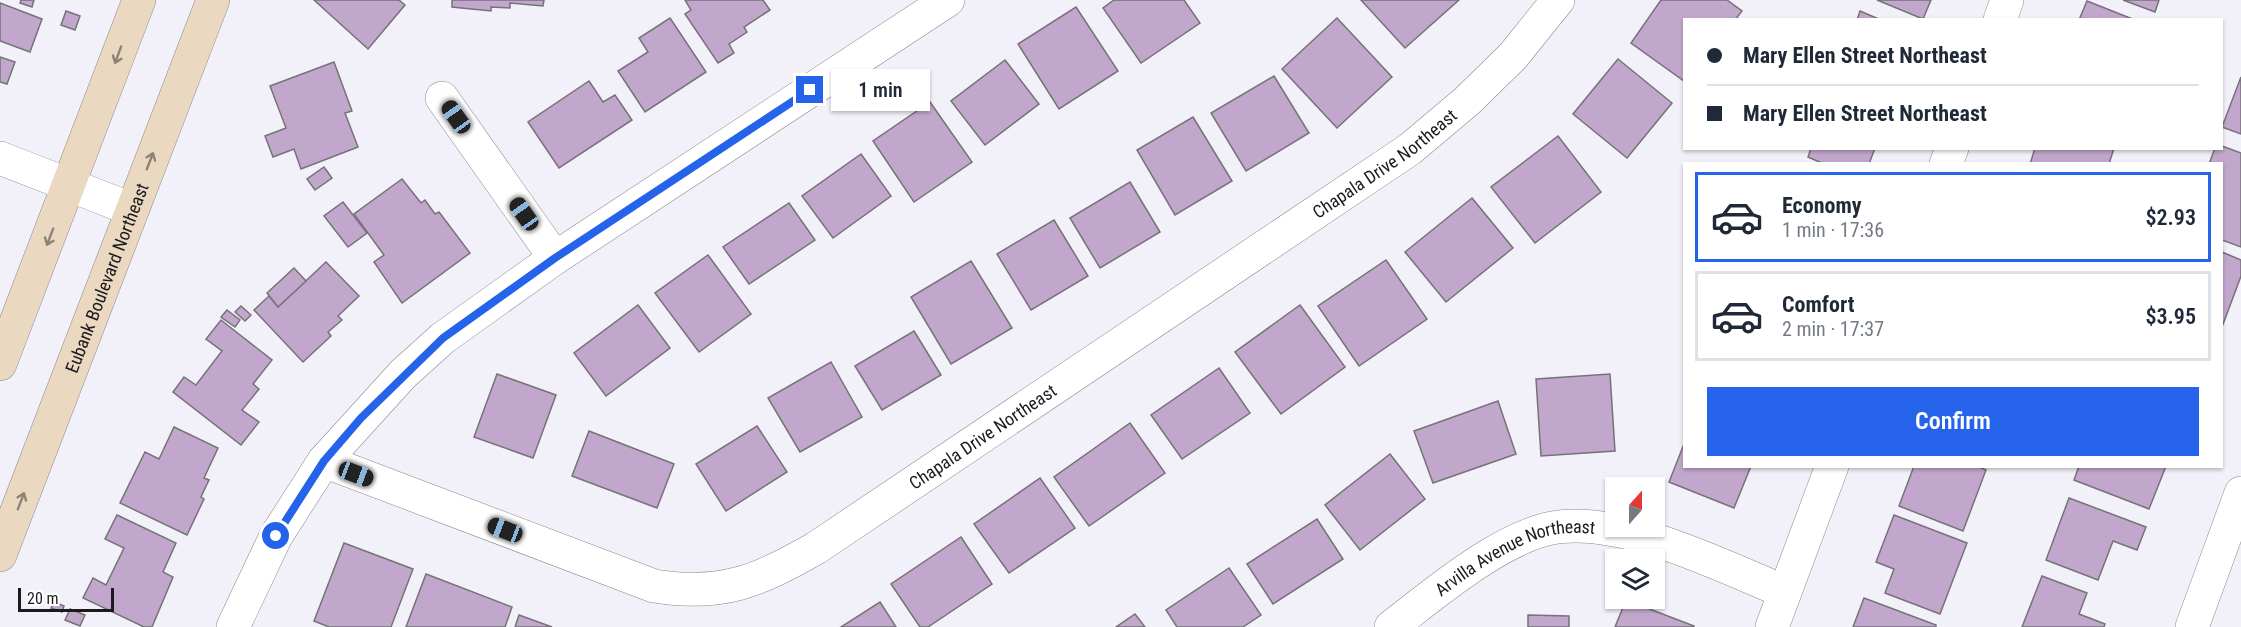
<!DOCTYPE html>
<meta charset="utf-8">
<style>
body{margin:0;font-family:"Roboto Condensed",sans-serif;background:#f6f6f7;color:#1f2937;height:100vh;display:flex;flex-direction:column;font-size:22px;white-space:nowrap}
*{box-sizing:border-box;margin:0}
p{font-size:20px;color:#747a83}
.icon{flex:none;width:33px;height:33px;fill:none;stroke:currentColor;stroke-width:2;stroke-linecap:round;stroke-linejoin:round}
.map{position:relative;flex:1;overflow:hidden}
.panel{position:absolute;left:1683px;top:162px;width:540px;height:306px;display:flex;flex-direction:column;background:#fff;border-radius:0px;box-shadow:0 2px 4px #0004}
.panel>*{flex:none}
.guide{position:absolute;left:1683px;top:18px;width:540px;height:132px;border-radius:0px;box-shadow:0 2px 4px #0004;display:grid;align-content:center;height:132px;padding:0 24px;background:#fff}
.needle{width:39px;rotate:21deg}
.fabs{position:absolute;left:1605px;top:477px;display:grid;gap:12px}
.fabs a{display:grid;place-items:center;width:60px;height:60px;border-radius:0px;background:#fff;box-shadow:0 2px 4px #0004;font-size:30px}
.scale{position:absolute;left:18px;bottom:15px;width:96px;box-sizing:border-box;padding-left:6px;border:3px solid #1b1a1d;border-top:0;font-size:16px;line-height:21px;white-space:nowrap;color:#1b1a1d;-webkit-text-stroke:4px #fff;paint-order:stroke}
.end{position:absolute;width:27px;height:27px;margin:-14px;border:8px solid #2563eb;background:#fff;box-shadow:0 0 0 3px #fff}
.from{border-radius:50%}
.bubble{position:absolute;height:42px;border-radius:0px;background:#fff;box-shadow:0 2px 4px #0004;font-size:20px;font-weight:600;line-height:42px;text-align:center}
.car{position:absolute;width:18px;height:36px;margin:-18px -9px;border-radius:8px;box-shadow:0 0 4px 2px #0007;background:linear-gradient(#222 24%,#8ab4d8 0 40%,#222 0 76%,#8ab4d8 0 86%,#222 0)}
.guide b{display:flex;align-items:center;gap:21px;height:57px;font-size:22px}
.guide b+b{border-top:2px solid #e0e1e3}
.guide i{width:15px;height:15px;background:#1f2937}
ul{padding:10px 0 0;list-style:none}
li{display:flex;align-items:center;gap:18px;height:90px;margin:0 12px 9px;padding:0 12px;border:3px solid #e0e1e3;border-radius:0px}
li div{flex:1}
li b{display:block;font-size:22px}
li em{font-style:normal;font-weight:600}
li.current{border-color:#2563eb}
li>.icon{width:54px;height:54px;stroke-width:1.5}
.primary-button{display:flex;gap:12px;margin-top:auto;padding:12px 24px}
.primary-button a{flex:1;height:69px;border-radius:0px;background:#2563eb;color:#fff;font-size:24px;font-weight:600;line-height:69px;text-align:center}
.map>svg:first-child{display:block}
.building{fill:#c1a7cc;stroke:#767278;stroke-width:1.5}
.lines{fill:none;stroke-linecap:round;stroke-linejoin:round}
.street-casing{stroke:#8a8990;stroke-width:34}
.secondary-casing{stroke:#8a8990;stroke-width:34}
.street{stroke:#fff;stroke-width:33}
.secondary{stroke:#ebd8c1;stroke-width:33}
.oneway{stroke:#8d8277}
.route{stroke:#2563eb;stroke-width:8}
.labels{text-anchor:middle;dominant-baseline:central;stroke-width:4.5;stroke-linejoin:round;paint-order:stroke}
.street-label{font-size:18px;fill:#1b1a1d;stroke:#fff}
</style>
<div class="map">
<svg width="2241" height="627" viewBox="0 0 2241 627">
<rect width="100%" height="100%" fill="#f2f1f9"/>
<!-- building -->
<g class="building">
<path d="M21 0H34L32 7 20 3Z"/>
<path d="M314 0H399L405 5 368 49Z"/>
<path d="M452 0H544L543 6 510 3V8L491 7V11L452 7Z"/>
<path d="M685 0H763L770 10 744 27 747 32 729 44 734 53 718 63 685 14 691 10Z"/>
<path d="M1114 0H1184L1200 23 1141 63 1103 8Z"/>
<path d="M1361 0H1459L1405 48Z"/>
<path d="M1661 0H1727L1742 11 1735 20H1684V81L1631 43Z"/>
<path d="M1877 0H1931L1923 19Z"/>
<path d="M2123 0H2159L2155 12Z"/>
<path d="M2087 1 2135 20H2079Z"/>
<path d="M0 3 42 19 30 52 0 41Z"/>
<path d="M1076 7 1118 71 1059 109 1018 44Z"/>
<path d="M66 11 80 16 75 30 61 25Z"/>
<path d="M1860 11 1881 20H1857Z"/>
<path d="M670 18 706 72 645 112 618 71 648 52 639 38Z"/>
<path d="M1337 18 1392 77 1337 128 1282 69Z"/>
<path d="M0 57 15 62 7 84 0 82Z"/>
<path d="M1618 59 1672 103 1627 158 1573 114Z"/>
<path d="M1005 60 1039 104 985 145 951 101Z"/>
<path d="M334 62 352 111 345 113 358 147 301 169 294 149 273 157 265 136 286 128 270 86Z"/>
<path d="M1274 76 1309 133 1246 171 1211 113Z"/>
<path d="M2241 77V134L2222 127Z"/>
<path d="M589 81 603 102 615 95 632 120 559 168 528 122Z"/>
<path d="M930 102 972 162 914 202 873 141Z"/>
<path d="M1193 117 1232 181 1175 215 1137 150Z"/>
<path d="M1558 136 1601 192 1535 243 1491 187Z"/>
<path d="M2222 146 2241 153V247L2222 240V164H2209L2215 148H2222Z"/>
<path d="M1811 148H1875L1869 164H1824L1808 157Z"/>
<path d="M2035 148H2114L2109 164H2030Z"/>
<path d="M861 154 891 196 833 238 802 196Z"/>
<path d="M324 167 332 178 315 190 307 179Z"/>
<path d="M402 179 421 203 425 200 435 214 439 212 470 253 402 303 374 262 384 255 354 214Z"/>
<path d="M1130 182 1160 232 1100 268 1070 218Z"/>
<path d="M1472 198 1513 248 1446 302 1405 252Z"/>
<path d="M343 202 367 233 348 247 324 216Z"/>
<path d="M789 203 815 240 749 284 723 247Z"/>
<path d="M1054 220 1088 276 1031 310 997 254Z"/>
<path d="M2222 252 2241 260V276L2222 327Z"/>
<path d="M708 255 751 314 699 352 655 293Z"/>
<path d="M1386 260 1427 319 1359 366 1318 306Z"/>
<path d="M971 261 1012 328 951 364 911 297Z"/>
<path d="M326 262 359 296 338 316 342 320 328 332 331 336 303 362 254 310 269 296 278 307Z"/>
<path d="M294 268 306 281 278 307 267 293Z"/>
<path d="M638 305 670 348 606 396 574 353Z"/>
<path d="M1300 305 1345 367 1281 414 1235 352Z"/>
<path d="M241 306 251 315 245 321 235 312Z"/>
<path d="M227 310 240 320 235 327 221 317Z"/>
<path d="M221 320 272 360 253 384 259 389 242 410 259 422 241 445 173 392 184 377 196 385 222 351 206 339Z"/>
<path d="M914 331 941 375 882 410 855 366Z"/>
<path d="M831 362 862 417 800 452 768 398Z"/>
<path d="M1219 368 1250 413 1182 459 1151 415Z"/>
<path d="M497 374 556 395 533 458 474 437Z"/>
<path d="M1610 374 1615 451 1541 456 1536 379Z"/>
<path d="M1498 401 1516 454 1433 483 1414 431Z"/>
<path d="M1130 423 1165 473 1089 526 1054 477Z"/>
<path d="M757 426 787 472 726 511 696 464Z"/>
<path d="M174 427 218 448 204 478 209 480 201 497 204 499 187 535 120 503 145 452 159 459Z"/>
<path d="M589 431 674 464 657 508 572 476Z"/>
<path d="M1684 444V466H1751L1734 508 1669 482Z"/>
<path d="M1390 454 1425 499 1360 550 1325 505Z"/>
<path d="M1914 466H1977L1986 470 1963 531 1899 506Z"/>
<path d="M2079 466H2166L2149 509 2074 480Z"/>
<path d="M1040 478 1075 528 1009 573 974 524Z"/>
<path d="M2069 498 2146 527 2137 550 2113 541 2098 580 2046 560Z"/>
<path d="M117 515 176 543 163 572 173 577 152 627H144L83 598 93 578 106 585 124 548 105 539Z"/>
<path d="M1894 515 1967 543 1940 614 1885 593 1894 569 1876 562Z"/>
<path d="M1317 519 1343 559 1273 604 1247 564Z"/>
<path d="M961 537 992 584 928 627H920L891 584Z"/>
<path d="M344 543 413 569 391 627H329L314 621Z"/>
<path d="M1229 568 1261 615 1243 627H1177L1166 610Z"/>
<path d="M426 574 512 607 505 627H406Z"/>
<path d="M2042 576 2087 593 2079 614 2105 624 2104 627H2022Z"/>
<path d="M1864 598 1936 625V627H1853Z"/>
<path d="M1626 600 1694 626V627H1615Z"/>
<path d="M54 602 64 606 62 612 51 608Z"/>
<path d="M880 602 896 627H841Z"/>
<path d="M70 609 85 615 80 626 65 620Z"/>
<path d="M1135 614 1145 627H1116Z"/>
<path d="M519 615 552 627H515Z"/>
<path d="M1528 615 1569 616V627H1528Z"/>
</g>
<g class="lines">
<!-- street casing -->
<g class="street-casing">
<g id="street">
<path d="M2000 20 2007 0"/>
<path d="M442 98 555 258"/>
<path d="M0 158 131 209"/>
<path d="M1946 164 1952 148"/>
<path id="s1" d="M324 461 654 586C722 597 758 581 816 548L1410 149 1467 101 1513 56 1558 0"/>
<path d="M233 627 276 536 324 461 403 374 443 338 555 258 948 0"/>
<path id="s2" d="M1391 627C1434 594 1504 534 1558 527 1627 518 1722 566 1785 592"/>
<path d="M1772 627 1832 466"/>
<path d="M2192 627 2241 493"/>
</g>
</g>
<!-- secondary casing -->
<g class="secondary-casing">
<g id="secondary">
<path d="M0 364 139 0"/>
<path id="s3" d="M0 555 213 0"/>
</g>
</g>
<!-- street -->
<use href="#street" class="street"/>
<!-- secondary -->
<use href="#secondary" class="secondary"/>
</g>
<!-- one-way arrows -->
<defs><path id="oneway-shaft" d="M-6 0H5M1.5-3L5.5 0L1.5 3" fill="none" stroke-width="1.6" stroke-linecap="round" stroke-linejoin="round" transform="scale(1.5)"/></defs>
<g class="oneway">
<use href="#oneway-shaft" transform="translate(118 55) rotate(110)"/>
<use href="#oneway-shaft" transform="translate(150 161) rotate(-69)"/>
<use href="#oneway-shaft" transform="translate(50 237) rotate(111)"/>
<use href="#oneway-shaft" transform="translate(21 501) rotate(-69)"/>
</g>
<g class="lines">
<!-- route -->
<path class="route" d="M276 536 324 461 361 418 443 338 555 258 810 90"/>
</g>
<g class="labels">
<!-- street labels -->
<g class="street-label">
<text stroke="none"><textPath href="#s1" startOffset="1210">Chapala Drive Northeast</textPath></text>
<text stroke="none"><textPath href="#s3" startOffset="297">Eubank Boulevard Northeast</textPath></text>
<text stroke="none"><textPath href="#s1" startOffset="724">Chapala Drive Northeast</textPath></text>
<text stroke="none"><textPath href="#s2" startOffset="146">Arvilla Avenue Northeast</textPath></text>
</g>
</g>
</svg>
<div class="fabs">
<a><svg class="needle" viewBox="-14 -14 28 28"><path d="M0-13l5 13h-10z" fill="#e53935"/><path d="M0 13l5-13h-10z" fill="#747a83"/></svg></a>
<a><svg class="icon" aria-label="layers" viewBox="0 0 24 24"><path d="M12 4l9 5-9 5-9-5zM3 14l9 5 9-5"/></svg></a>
</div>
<div class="scale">20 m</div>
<i class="end from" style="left:276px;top:536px"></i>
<i class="end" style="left:810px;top:90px"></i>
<div class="bubble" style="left:831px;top:69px;width:99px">1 min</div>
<i class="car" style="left:456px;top:117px;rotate:325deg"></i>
<i class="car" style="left:524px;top:214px;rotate:325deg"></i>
<i class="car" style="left:356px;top:474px;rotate:111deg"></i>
<i class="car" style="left:505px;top:530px;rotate:291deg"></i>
<div class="guide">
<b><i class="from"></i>Mary Ellen Street Northeast</b>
<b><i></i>Mary Ellen Street Northeast</b>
</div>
<section class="panel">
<ul>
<li class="current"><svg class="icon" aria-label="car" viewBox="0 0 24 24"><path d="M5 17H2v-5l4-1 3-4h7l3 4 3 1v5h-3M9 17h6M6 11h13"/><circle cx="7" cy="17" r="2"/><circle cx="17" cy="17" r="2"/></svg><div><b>Economy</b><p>1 min · 17:36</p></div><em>$2.93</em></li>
<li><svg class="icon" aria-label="car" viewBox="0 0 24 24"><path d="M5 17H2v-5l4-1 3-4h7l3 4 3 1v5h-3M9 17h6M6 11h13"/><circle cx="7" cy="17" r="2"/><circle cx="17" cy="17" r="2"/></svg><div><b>Comfort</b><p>2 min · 17:37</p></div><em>$3.95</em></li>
</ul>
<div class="primary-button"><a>Confirm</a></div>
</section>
</div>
